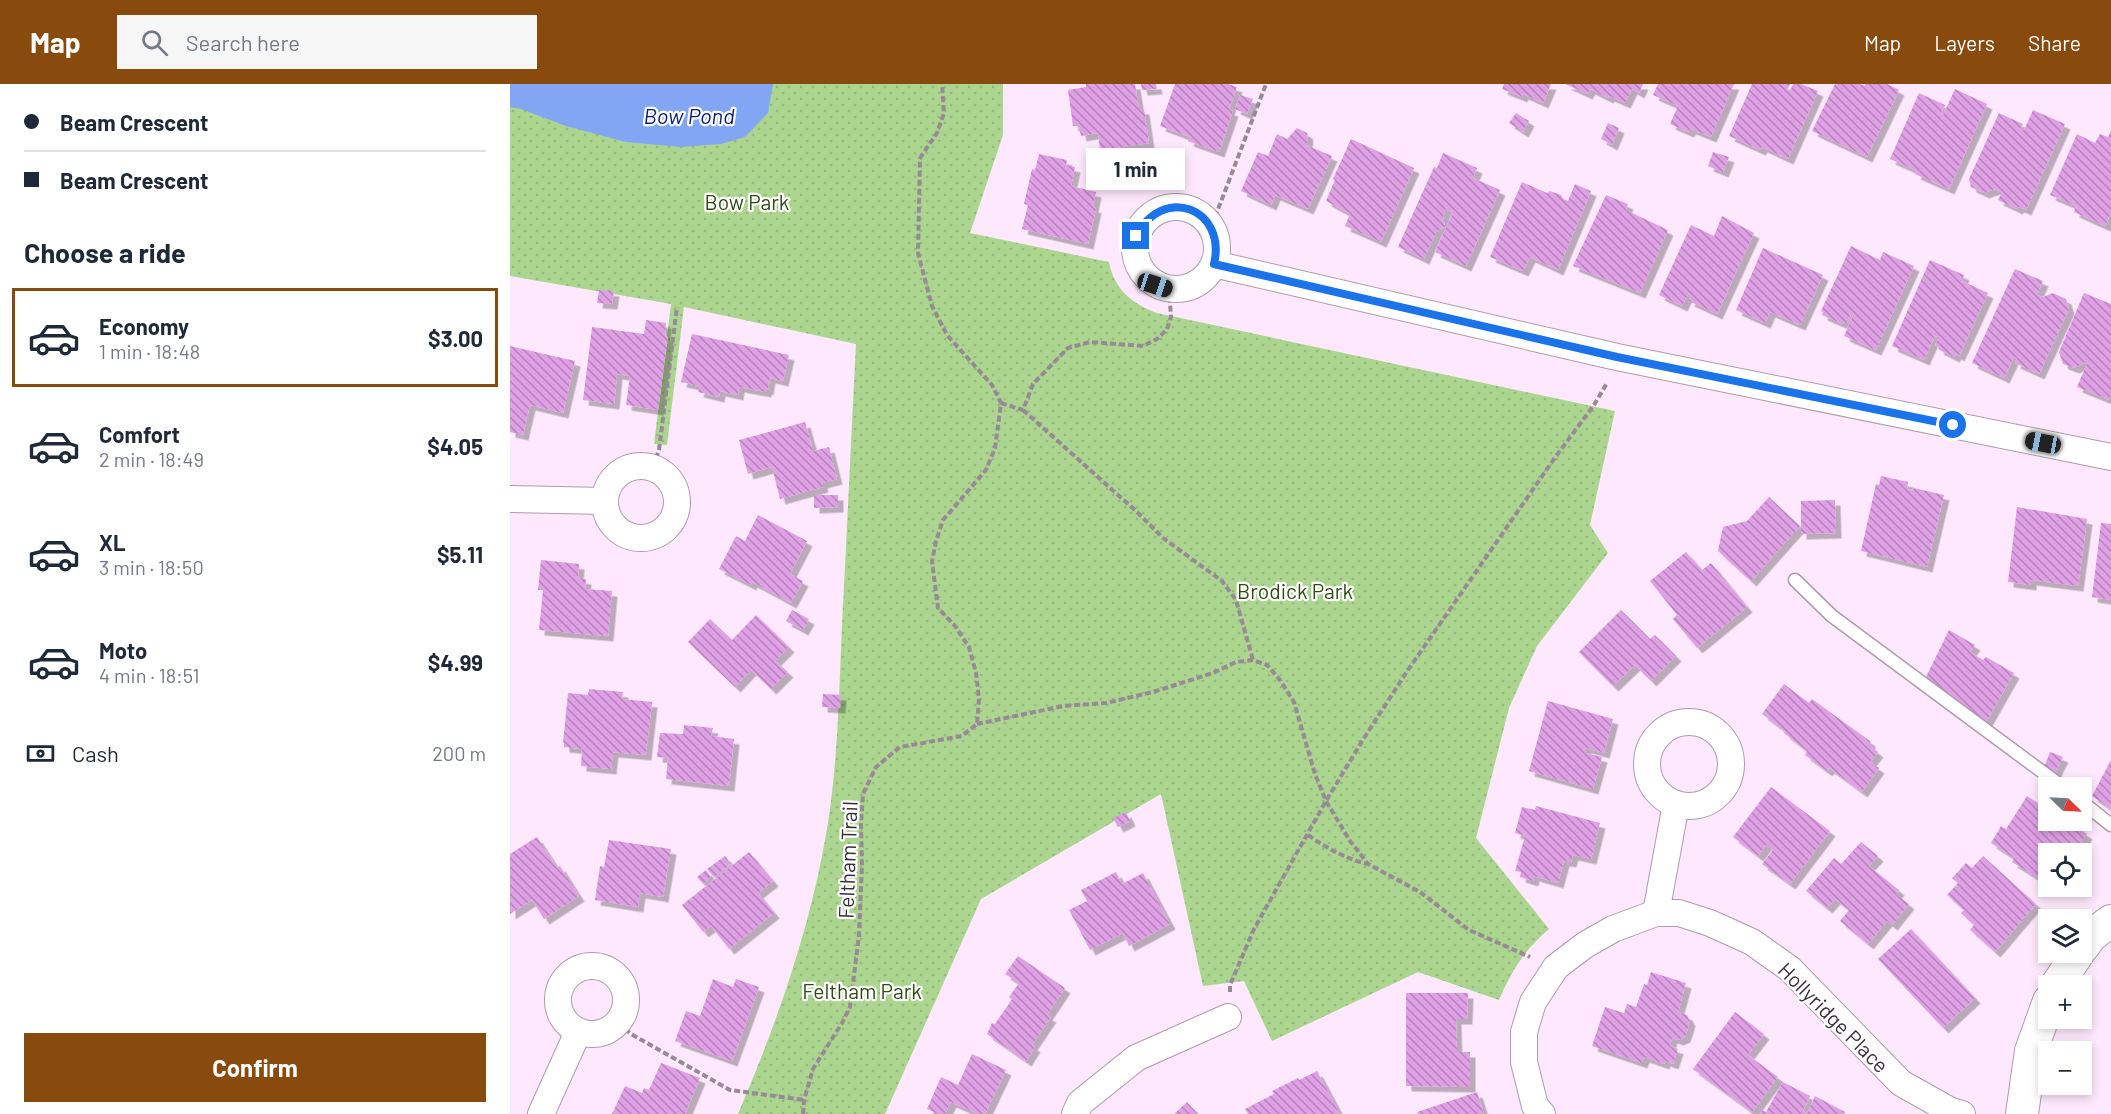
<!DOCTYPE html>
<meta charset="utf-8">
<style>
body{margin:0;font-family:Barlow,sans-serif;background:#f6f6f7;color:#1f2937;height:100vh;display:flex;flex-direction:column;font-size:22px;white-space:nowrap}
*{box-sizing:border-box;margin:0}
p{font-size:20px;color:#747a83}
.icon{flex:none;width:33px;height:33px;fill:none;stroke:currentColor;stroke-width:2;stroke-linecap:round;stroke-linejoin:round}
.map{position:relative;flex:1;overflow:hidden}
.side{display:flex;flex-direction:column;background:#fff;width:510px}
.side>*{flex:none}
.top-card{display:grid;align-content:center;height:132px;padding:0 24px;background:#fff}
.needle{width:39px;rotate:114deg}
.fabs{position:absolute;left:1528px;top:693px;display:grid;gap:12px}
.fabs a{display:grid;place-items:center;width:54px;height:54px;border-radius:0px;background:#fff;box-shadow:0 3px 9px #0003;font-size:30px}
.end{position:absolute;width:27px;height:27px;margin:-14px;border:8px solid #1a73e8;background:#fff;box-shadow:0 0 0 3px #fff}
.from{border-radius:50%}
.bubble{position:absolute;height:42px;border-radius:0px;background:#fff;box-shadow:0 3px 9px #0003;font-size:20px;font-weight:700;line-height:42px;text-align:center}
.car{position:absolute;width:18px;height:36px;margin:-18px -9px;border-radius:8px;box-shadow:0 0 4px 2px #0007;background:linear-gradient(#222 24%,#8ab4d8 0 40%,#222 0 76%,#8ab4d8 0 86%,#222 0)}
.top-card b{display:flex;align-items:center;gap:21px;height:57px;font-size:22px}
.top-card b+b{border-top:2px solid #e0e1e3}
.top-card i{width:15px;height:15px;background:#1f2937}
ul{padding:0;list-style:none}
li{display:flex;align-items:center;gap:18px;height:99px;margin:0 12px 9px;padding:0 12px;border:3px solid transparent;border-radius:0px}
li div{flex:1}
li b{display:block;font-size:22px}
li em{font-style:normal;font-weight:700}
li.selected{border-color:#884a0d}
li>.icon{width:54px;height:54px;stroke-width:1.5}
h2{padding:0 24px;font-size:27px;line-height:72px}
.pay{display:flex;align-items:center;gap:15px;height:66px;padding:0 24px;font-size:22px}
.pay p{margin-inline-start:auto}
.cta{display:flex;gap:12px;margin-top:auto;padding:12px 24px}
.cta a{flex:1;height:69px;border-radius:0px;background:#884a0d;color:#fff;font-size:24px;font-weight:700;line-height:69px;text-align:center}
header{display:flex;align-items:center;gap:36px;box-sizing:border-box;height:84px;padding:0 30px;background:#884a0d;color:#fff}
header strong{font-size:28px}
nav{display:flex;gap:33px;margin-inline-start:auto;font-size:21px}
.search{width:420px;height:54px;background:#f6f6f7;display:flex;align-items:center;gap:15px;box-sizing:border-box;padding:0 21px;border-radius:0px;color:#747a83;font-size:22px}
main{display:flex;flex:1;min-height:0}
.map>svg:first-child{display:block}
.park{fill:url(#park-dots)}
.water{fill:#83a6f4}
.building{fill:url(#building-back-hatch);filter:url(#shadow)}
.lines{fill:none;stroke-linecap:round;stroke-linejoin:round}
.service-casing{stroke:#af9aae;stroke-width:15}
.minor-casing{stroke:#af9aae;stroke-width:28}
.tertiary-casing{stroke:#af9aae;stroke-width:34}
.path{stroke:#988997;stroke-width:4;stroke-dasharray:6 3;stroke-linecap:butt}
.service{stroke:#fff;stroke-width:12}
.minor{stroke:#fff;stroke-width:26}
.tertiary{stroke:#fff;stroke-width:32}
.route{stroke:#1a73e8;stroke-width:8}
.labels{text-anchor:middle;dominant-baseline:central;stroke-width:4.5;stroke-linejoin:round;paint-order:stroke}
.park-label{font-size:21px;fill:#2d4c14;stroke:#fff}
.street-label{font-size:21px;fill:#383038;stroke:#fff}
.water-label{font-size:22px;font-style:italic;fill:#061f76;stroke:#fff}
</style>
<header>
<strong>Map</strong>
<div class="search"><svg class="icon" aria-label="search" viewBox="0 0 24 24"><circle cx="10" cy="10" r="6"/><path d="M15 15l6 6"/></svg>Search here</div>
<nav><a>Map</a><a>Layers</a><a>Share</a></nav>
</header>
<main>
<section class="side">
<div class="top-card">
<b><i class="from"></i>Beam Crescent</b>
<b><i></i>Beam Crescent</b>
</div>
<h2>Choose a ride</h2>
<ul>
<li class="selected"><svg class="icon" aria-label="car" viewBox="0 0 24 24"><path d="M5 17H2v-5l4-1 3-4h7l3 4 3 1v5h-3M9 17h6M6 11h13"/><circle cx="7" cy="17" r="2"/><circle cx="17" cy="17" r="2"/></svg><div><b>Economy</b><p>1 min · 18:48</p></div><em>$3.00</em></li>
<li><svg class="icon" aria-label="car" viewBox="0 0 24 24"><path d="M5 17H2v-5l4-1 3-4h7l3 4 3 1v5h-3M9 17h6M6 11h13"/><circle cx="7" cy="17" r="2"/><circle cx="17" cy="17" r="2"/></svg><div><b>Comfort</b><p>2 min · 18:49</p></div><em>$4.05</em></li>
<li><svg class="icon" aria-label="car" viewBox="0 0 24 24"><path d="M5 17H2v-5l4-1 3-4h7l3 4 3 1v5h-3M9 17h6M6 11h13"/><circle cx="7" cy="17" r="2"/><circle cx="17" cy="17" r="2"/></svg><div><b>XL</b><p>3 min · 18:50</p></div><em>$5.11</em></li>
<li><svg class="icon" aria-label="car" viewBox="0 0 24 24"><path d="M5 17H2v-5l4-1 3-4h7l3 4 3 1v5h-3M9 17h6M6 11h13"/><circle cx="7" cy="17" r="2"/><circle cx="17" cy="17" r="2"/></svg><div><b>Moto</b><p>4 min · 18:51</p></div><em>$4.99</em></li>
</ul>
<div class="pay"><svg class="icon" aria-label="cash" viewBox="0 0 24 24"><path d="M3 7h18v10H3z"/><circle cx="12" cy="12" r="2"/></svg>Cash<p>200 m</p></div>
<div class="cta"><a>Confirm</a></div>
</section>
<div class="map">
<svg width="1601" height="1030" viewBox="0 0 1601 1030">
<defs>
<pattern id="park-dots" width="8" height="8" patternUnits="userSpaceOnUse" patternTransform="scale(1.5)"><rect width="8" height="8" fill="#acd690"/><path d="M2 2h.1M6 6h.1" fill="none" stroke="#95b87d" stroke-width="1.8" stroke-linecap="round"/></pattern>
<pattern id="building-back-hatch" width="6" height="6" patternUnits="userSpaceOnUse" patternTransform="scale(1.5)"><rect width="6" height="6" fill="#e0a0e6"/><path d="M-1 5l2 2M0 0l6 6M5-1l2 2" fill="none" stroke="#b783bb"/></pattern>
<filter id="shadow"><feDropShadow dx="5.5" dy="5.5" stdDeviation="0" flood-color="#0004"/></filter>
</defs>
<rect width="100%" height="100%" fill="#fee8fd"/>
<!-- park -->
<path class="park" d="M0 0H493V51L460 149 599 178C604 205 622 220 647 229L1105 327 1080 441 1098 469 1027 562 999 624 966 754 1039 845C1015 865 1001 888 989 916L908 888 762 957 734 897 693 902 651 710 471 815 375 1030H228C268 936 300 845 317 745 328 678 329 609 332 541 337 447 341 354 346 260L174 223 157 361 144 360 161 220 0 192Z"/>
<!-- water -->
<path class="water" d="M0 0H263L258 29 235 53 211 60 171 63 116 58 56 42 11 25 0 23Z"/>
<!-- building -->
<g class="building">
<path d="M576 0H625L629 25H634L639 59 590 66 588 49 571 52 569 42H563L558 6 576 3Z"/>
<path d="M631 0H646L647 5 632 6Z"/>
<path d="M665 0H718L727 3 719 26 723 27 709 68 678 57 680 53 650 42Z"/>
<path d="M994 0H1041L1033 19 1013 10 1012 13 992 5Z"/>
<path d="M1055 0H1133L1129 9 1122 5 1115 19 1099 12 1098 14 1080 5 1077 10Z"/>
<path d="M1148 0H1224L1201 53 1181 45 1178 48 1160 40 1168 22 1143 11Z"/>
<path d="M1242 0H1280L1277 6 1280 7 1283 0H1291L1308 7 1278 75 1252 63 1250 66 1219 52Z"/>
<path d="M1325 0H1349L1355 2V0H1377L1389 6 1357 73 1302 47Z"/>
<path d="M1445 5 1477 20 1439 105 1405 90 1407 87 1380 75 1409 9 1435 21 1431 30 1433 31Z"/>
<path d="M730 11 743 15 737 30 725 25Z"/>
<path d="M1523 26 1555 40 1516 126 1509 123 1507 125 1488 116 1492 108 1485 105 1474 109 1461 103 1459 95 1489 29 1513 40 1510 45 1514 46Z"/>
<path d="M1006 29 1019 37 1013 48 999 39Z"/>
<path d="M1098 39 1109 44 1102 61 1091 55Z"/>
<path d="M787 44 797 49 798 54 796 61 822 72 798 125 765 111 761 121 731 107 748 68 758 72 767 50 777 55Z"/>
<path d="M1601 47V129L1595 142 1564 128 1566 122 1540 111 1567 50 1585 59 1590 50 1598 53Z"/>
<path d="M841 55 904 84 871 158 835 142 840 130 816 117 825 96 823 95Z"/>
<path d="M1203 68 1219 73 1213 88 1198 82Z"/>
<path d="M933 69 967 84 963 94 990 106 956 182 925 168 943 128 936 125 933 133 935 143 926 148 914 175 888 163 924 83 927 84Z"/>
<path d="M529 70 557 76 556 81 565 83 561 102 586 108 583 123 586 124 578 160 512 145 518 121 514 120 522 85 525 86Z"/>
<path d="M1012 98 1037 109 1040 107 1051 111 1053 115 1058 117 1065 100 1081 107 1048 186 1020 173 1013 187 980 173Z"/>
<path d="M1096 111 1118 120 1116 126 1158 146 1130 209 1063 182Z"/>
<path d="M1212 132 1244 149 1207 230 1179 217 1181 211 1178 210 1172 222 1149 211 1181 141 1204 152Z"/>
<path d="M1341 162 1370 176 1373 168 1404 182 1366 266 1334 252 1343 231 1341 230 1337 239 1334 238 1333 240 1312 231 1313 228 1311 227Z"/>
<path d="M1253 164 1313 191 1290 241 1260 228 1255 239 1226 226Z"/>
<path d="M1420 176 1454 191 1452 197 1478 209 1449 272 1446 270 1444 273 1428 265 1429 263 1425 261 1429 253 1425 252 1414 276 1382 262Z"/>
<path d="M1505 185 1533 197 1527 211 1533 213 1543 209 1556 215 1559 225 1529 290 1505 279 1507 274 1504 273 1494 294 1462 279Z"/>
<path d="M89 206 104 207 102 220 87 219Z"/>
<path d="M1574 209 1601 220V311L1599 316 1567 303 1578 277 1575 276 1574 279 1564 284 1553 280 1549 268Z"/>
<path d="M136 236 156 239 155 252 158 253 148 326 116 321 120 292 107 290 104 320 73 316 82 243 134 250Z"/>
<path d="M182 250 279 271 273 297 260 294 258 306 256 305V308L229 303 228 311 210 307 209 313 188 308 190 302 171 298Z"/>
<path d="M0 262 65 277 53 329 20 321 13 351 0 348Z"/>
<path d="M295 338 303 367 319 363 327 395 312 399 313 403 270 415 262 383 238 390 229 356Z"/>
<path d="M1371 392 1398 398 1397 405 1403 406 1404 404 1434 411 1417 483 1351 467 1366 400 1369 401Z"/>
<path d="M304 411H328V423L304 424Z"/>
<path d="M1259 413 1290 442 1241 497 1208 467 1213 443 1237 437Z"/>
<path d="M1325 416 1326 449 1291 450V417Z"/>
<path d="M1507 423 1577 435 1568 502 1521 496V501L1498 498Z"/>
<path d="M248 431 297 457 280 490 293 497 281 519 242 498 241 501 209 485 226 452 235 457Z"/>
<path d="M1591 439 1601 440V516L1582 513Z"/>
<path d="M1176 468 1192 486 1201 479 1237 523 1187 564 1163 535 1167 531 1140 497Z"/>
<path d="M31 476 69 480 68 494 76 495 75 505 102 507 98 552 29 546 33 506H28Z"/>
<path d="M282 526 299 535 293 546 276 537Z"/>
<path d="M1111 526 1140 555 1145 551 1166 572 1141 597 1125 581 1103 602 1069 568Z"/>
<path d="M246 531 279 563 265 577 278 588 261 605 241 586 225 603 178 558 200 535 222 556Z"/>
<path d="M1439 546 1465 561 1460 568 1473 576 1476 573 1504 589 1474 642 1413 599Z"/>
<path d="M1274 600 1299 619 1302 615 1360 657V662L1368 668 1360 678 1369 684 1352 708 1319 684 1317 687 1295 671 1297 667 1274 649 1275 647 1252 630Z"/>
<path d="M79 605 113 608 112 615 142 618 136 671 103 668 101 685 71 682 72 665 54 663V659H53L58 609 78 611Z"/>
<path d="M313 610 331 611 330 624 312 623Z"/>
<path d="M1038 617 1103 635 1094 669 1076 664 1075 669 1092 673 1083 705 1019 687Z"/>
<path d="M174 641 203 644 201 652 224 655 219 702 156 695 158 674 147 673 150 649 173 650Z"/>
<path d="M1540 668 1553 673 1544 691 1533 686Z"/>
<path d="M1601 676V725L1582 712Z"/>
<path d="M1261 703 1320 747 1280 800 1252 780 1263 766 1256 761 1248 772 1223 753Z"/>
<path d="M1517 712 1539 726V736H1556L1577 750 1564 770H1539V796L1537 800 1502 778 1504 774 1481 759 1491 742 1496 745Z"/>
<path d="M1026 722 1090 739 1081 775 1063 771 1061 778 1054 777 1048 799 1024 792 1023 797 1010 793 1011 788 1005 787 1015 752 1005 749 1012 723 1025 726Z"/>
<path d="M616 728 620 737 608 743 603 734Z"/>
<path d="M27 753 47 784 50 782 69 812 34 835 22 816 0 830V770Z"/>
<path d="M99 756 161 765 153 813 130 809 128 823 85 816 90 782 94 783Z"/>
<path d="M1351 758 1368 772 1359 782 1389 806 1386 810 1399 820 1382 841 1377 837 1358 860 1330 837 1339 826 1325 815 1317 824 1296 807 1324 774 1331 780Z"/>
<path d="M239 768 263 797 248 809 264 829 219 865 201 842 193 848 172 821Z"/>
<path d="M215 772 221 780 204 793 197 785Z"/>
<path d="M1473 772 1526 820 1485 868 1460 846 1464 841 1451 829 1454 826 1437 811 1448 799 1442 794 1456 779 1462 784Z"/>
<path d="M196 786 201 793 193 800 187 793Z"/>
<path d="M606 788 612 800 633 789 660 840 619 862 613 849 580 866 559 826 577 817 571 806Z"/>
<path d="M1401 845 1465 914 1433 944 1368 875Z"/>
<path d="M508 872 555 904 537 931 541 933 522 961 525 963 516 977 477 950 482 939 485 940 502 915 499 913 509 899 495 890Z"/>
<path d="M1141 888 1176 899 1168 928 1177 931 1180 937 1175 953 1168 956 1162 954 1160 962 1168 965 1163 980 1155 977 1154 980 1134 973 1132 979 1082 962 1095 923 1114 929 1117 920 1126 923 1134 900 1137 901Z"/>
<path d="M203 895 223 903 226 895 249 903 222 977 165 957 176 927 190 932Z"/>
<path d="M896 909H958L957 935H946L947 968H960V1003L896 1002Z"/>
<path d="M1225 928 1254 950 1238 971 1268 993 1242 1028 1183 985Z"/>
<path d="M462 970 496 986 475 1030H468L441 1018 435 1030H428L417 1025 431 993 448 1001Z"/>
<path d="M151 979 190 994 175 1030H102L115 1002 132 1009 134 1004 139 1006Z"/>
<path d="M807 987 830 1030H738L735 1025 764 1010 762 1007 788 994 789 996Z"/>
<path d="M1273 998 1300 1012 1293 1027 1297 1029 1305 1012 1335 1028 1334 1030H1250L1252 1026 1256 1028Z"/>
<path d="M967 1008 974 1030H908L907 1028Z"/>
<path d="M677 1018 688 1030H664Z"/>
</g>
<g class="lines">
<!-- service casing -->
<g class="service-casing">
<g id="service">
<path d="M1285 496 1322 532 1554 704"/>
<path d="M1572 718 1601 741"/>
</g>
</g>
<!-- minor casing -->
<g class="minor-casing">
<g id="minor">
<circle cx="666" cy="164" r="41"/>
<path d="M704 180 1107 273 1601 373"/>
<circle cx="131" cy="418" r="36"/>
<path d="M0 415 95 417"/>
<circle cx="1179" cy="680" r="42"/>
<path d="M1146 829 1166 720"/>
<circle cx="82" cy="916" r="34"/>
<path d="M31 1030 68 948"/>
<path d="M565 1030 570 1019 626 974 718 933"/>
<path d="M1032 1030 1025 1022 1014 978V948L1023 918 1046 883 1075 861 1103 845 1146 829H1169L1200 839 1242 858 1280 885 1391 999 1441 1027 1452 1030"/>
</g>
</g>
<!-- tertiary casing -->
<g class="tertiary-casing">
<g id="tertiary">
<path d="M1572 864 1582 851 1601 837"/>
<path d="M1546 902 1569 868"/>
<path d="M1512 1030 1521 967 1539 917"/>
</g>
</g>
<!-- path -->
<g class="path">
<path d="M695 136 707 128 756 0"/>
<path d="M491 319 513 326 523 300 558 264 580 258 633 262 647 255 657 245 661 233 659 205"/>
<path d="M513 326 625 426 653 454 712 497 726 516 743 576"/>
<path d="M143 383 149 366 167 223"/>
<path d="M467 640 553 622 596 619 643 608 703 589 726 578 743 576 757 581 770 596 784 618 805 690 816 717 840 757 858 780 910 808 959 846 1020 873"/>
<path d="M798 751C817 764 834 774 857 780"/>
<path d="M720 908V901L744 845 816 717 854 654 898 586 1044 375 1084 321 1097 299"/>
<path d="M108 939 121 950 220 1006 294 1016"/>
<path d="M293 1030 294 1016 303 985 332 939 340 923 349 851 352 782 351 741 353 710 366 683 390 663 452 652 467 640 469 615 466 589 459 563 445 542 428 524 422 478 426 457 433 436 476 386 485 364 491 319 482 301 437 251 422 222 408 169 410 74 427 49 434 29 432 0"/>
</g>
<!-- service -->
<use href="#service" class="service"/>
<!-- minor -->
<use href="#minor" class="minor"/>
<!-- tertiary -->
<use href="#tertiary" class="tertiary"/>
</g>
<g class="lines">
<!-- route -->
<path class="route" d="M626 152C653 100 717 124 704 180L1107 273 1443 341"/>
</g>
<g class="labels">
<!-- park labels -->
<g class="park-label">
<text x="237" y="117">Bow Park</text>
<text x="785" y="506">Brodick Park</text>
<text x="352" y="906">Feltham Park</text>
</g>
<!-- street labels -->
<g class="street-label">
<text transform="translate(337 776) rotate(-88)">Feltham Trail</text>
<text transform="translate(1324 933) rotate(45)">Hollyridge Place</text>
</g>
<!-- water labels -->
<g class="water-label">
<text x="179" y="31">Bow Pond</text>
</g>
</g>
</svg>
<div class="fabs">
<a><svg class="needle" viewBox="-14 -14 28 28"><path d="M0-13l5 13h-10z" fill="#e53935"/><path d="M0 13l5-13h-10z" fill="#747a83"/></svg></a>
<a><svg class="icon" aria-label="locate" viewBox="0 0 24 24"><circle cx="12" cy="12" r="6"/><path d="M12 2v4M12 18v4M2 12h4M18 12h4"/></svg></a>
<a><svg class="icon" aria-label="layers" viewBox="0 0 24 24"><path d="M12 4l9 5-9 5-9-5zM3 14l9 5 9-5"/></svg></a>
<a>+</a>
<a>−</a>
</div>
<i class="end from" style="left:1443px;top:341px"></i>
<i class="end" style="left:626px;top:152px"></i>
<div class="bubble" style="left:576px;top:64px;width:99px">1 min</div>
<i class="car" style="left:645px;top:201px;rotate:108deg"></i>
<i class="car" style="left:1533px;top:359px;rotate:281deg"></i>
</div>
</main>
